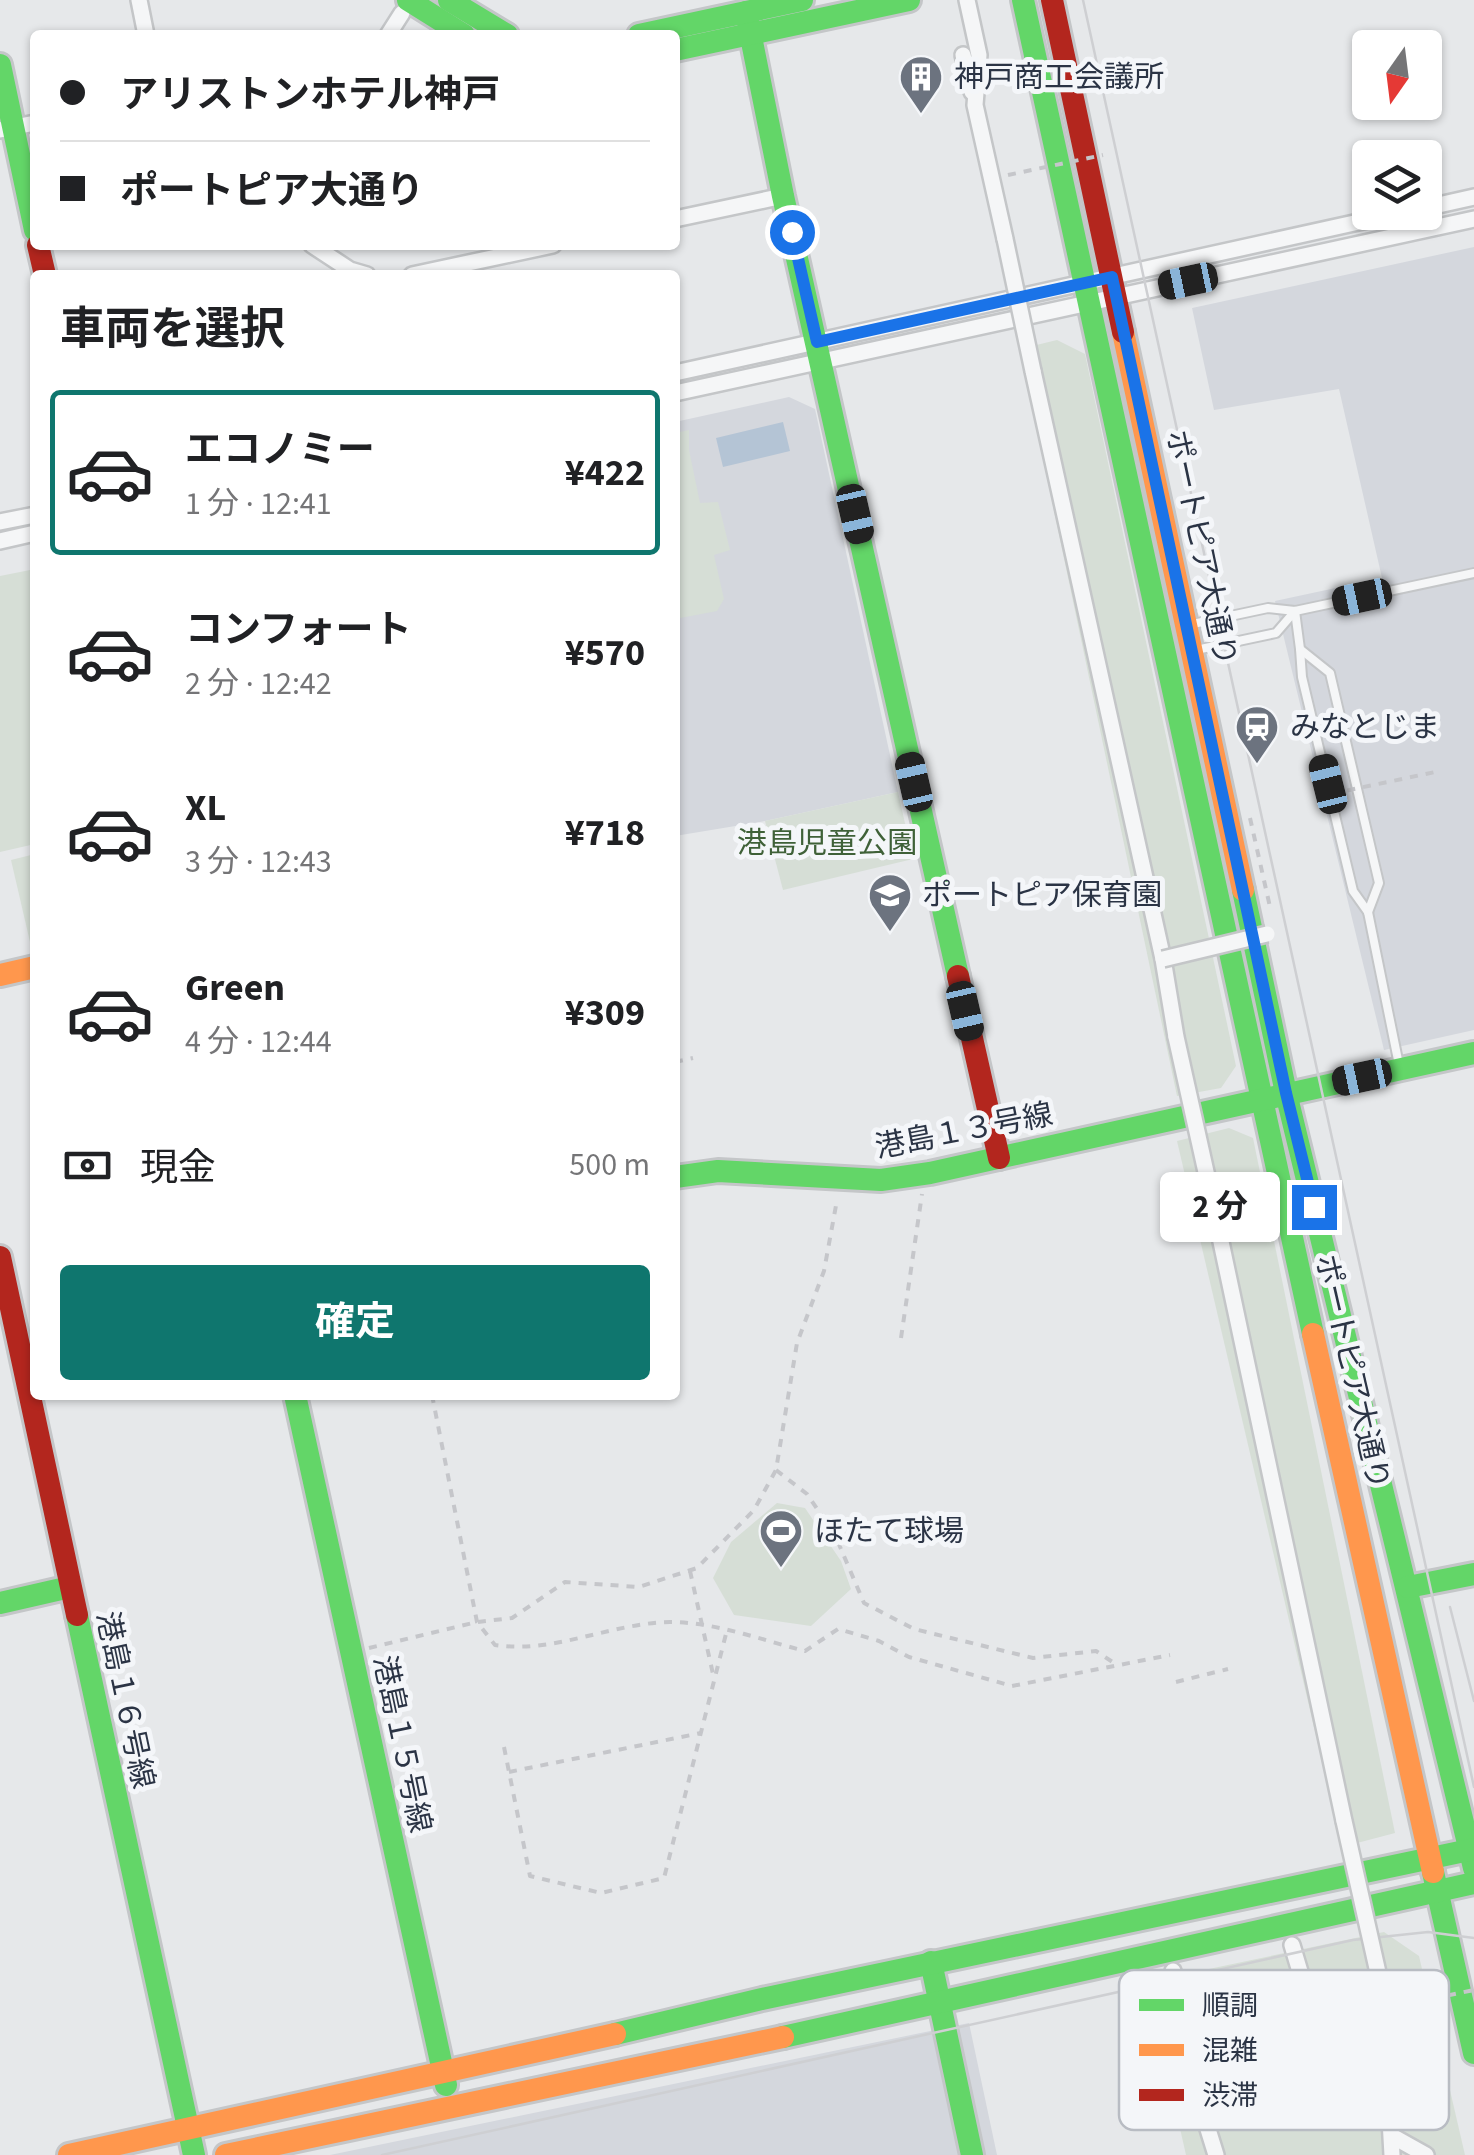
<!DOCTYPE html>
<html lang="ja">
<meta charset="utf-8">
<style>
body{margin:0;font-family:"Source Sans 3","Noto Sans JP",sans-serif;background:#f6f6f6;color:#202124;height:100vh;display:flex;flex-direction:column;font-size:38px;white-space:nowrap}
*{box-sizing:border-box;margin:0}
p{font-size:32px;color:#757577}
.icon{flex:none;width:55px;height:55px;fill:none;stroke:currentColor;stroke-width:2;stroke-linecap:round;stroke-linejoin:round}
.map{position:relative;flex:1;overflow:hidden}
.details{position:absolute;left:30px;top:270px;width:650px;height:1130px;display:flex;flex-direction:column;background:#fff;border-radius:10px;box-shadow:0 2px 8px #0004}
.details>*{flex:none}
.guide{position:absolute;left:30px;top:30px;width:650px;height:220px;border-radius:10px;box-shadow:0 2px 8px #0004;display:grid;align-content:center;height:220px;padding:0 30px;background:#fff}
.needle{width:65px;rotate:194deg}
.tools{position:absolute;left:1352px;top:30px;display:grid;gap:20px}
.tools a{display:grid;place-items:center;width:90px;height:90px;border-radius:10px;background:#fff;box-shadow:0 2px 8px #0004;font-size:50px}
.end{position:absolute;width:45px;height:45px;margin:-22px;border:12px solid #1a73e8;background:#fff;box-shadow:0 0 0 5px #fff}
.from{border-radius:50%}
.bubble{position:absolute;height:70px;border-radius:10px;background:#fff;box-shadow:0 2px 8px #0004;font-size:32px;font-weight:700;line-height:70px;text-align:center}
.car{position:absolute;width:30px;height:60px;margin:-30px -15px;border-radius:12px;box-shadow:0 0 8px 2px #0007;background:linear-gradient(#222 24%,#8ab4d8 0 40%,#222 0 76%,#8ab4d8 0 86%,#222 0)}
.guide b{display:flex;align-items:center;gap:35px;height:95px;font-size:38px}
.guide b+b{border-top:2px solid #e0e0e0}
.guide i{width:25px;height:25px;background:#202124}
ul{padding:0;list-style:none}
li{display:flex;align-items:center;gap:30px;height:165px;margin:0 20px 15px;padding:0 10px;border:5px solid transparent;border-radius:10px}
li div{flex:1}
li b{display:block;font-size:38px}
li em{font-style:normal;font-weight:700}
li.on{border-color:#0f766e}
li>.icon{width:90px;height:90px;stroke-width:1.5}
h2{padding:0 30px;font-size:45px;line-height:120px}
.pay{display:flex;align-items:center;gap:25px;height:110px;padding:0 30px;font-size:38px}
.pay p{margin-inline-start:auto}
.primary-button{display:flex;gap:20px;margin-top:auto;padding:20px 30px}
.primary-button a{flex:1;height:115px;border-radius:10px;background:#0f766e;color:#fff;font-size:40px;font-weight:700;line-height:115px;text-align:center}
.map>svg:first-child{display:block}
.built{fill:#d4d7dd}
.green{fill:#d6ded6}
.water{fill:#b4c4d5}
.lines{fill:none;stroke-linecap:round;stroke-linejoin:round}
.lane-casing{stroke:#c4c6c8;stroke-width:12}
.street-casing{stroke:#c4c6c8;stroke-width:20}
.fast-casing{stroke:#c4c6c8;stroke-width:28}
.slow-casing{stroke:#c4c6c8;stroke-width:28}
.jam-casing{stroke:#c4c6c8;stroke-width:28}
.path{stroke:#c5c6ca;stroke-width:4;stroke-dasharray:8 8;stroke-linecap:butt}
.lane{stroke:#f5f6f7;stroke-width:8}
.street{stroke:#f5f6f7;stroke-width:15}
.fast{stroke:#63d668;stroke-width:22}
.slow{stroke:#ff974d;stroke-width:22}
.jam{stroke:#b3261e;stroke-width:22}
.tram{stroke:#cecfd2;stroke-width:2.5}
.street-bridge-casing{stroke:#c4c6c8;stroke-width:20;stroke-linecap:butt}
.path-bridge{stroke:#c5c6ca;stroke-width:4;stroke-dasharray:8 8;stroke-linecap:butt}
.street-bridge{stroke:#f5f6f7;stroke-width:15}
.route{stroke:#1a73e8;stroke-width:12}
.labels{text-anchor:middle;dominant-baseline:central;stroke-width:10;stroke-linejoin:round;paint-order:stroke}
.poi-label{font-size:30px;fill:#2b3445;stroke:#f4f6f9;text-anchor:start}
.street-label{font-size:30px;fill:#2b3445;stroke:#f4f6f9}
.park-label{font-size:30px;fill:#3f6138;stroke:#f4f6f9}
.key{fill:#f4f6f9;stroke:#b8bcc3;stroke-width:2.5}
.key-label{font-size:28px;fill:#2b3445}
</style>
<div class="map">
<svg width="1474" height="2155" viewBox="0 0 1474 2155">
<rect width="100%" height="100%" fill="#e6e8ea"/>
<!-- built -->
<g class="built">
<path d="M1474 247V1030L1384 1050 1275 601 1382 578 1339 389 1214 410 1192 308Z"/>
<path d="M789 397 815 409 898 792 765 821 675 836V422Z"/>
<path d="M969 2023 997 2155H330Z"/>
</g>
<!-- green -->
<g class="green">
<path d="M1057 340 1085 354 1236 1066 1221 1088 1177 1096 1020 349Z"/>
<path d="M689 430V450L700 503 718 502 730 550 714 555 724 599 717 611 675 619V433Z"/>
<path d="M35 569V844L0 852V576Z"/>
<path d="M898 792 913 859 783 890 765 821Z"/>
<path d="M35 854V941L30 942 11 860Z"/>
<path d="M1229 1128 1253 1138 1395 1833 1342 1847 1177 1141Z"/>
<path d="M777 1503 805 1508 841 1561 851 1589 811 1626 734 1615 713 1578 731 1542Z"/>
<path d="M1384 1932 1419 1956 1465 2155H1186L1147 1982Z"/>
</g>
<!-- water -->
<path class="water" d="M783 422 790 451 723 467 716 438Z"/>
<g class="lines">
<!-- lane casing -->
<g class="lane-casing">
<g id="lane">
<path d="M1295 611 1300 649 1330 673 1379 883 1368 912"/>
<path d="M1188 625 1268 608 1295 611 1474 573"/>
<path d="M1300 649 1302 677 1353 891 1368 912 1399 1065"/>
<path d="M1196 650 1276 633 1295 611"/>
</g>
</g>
<!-- street casing -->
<g class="street-casing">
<g id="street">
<path d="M139 0 146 35"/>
<path d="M967 0 979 55 975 105 1005 239"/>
<path d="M388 35 402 13"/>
<path d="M963 55 972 92"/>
<path d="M0 130 35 123"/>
<path d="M1425 208 1474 197"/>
<path d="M675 219 783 196"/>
<path d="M312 245 350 270 367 275"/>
<path d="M412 275 553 245"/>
<path d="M1033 371 1163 959 1176 1037"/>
<path d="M675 373 1404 212"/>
<path d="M675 393 1474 219"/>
<path d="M0 522 35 515"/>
<path d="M0 541 35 533"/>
<path d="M1210 1190 1344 1821"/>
<path d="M1292 1945 1307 1995 1339 2056 1363 2098 1390 2119"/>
<path d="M1173 1971 1188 2028 1190 2071 1216 2155"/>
<path d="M1383 1995 1392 2155"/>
<path d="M1195 2052C1197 2043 1198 2029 1203 2022 1228 1991 1272 1993 1307 1995"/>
<path d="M1392 2136 1426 2155"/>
</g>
</g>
<!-- fast casing -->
<g class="fast-casing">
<g id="fast">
<path d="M408 0 464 35"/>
<path d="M449 0 507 35"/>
<path d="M1023 0 1313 1334"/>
<path d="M746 12 783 196 958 976"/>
<path d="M639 35 802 0"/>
<path d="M675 50 909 0"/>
<path d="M0 65 35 230"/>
<path d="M1243 890 1286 1093 1474 1868"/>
<path d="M675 1177 718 1171 881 1180 930 1173 1474 1053"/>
<path d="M295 1395 446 2085"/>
<path d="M1408 1587 1474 1574"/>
<path d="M0 1603 70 1587"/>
<path d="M77 1615 194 2155"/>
<path d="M1433 1872 1474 2053"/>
<path d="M931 1962 972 2155"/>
<path d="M615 2034 762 1999 1474 1849"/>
<path d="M783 2037 1474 1883"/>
</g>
</g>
<!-- slow casing -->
<g class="slow-casing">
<g id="slow">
<path d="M1123 332 1243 890"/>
<path d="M0 975 35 967"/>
<path d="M1313 1334 1433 1872"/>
<path d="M69 2155 615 2034"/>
<path d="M226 2155 783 2037"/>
</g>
</g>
<!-- jam casing -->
<g class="jam-casing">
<g id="jam">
<path d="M1052 0 1123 332"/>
<path d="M38 245 45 275"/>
<path d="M958 976 999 1158"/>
<path d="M0 1257 77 1615"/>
</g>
</g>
<!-- path -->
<g class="path">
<path d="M1250 818 1270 907"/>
<path d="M675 1062 693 1058"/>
<path d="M901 1338 922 1194"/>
<path d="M432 1395 477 1622 495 1645C554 1654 611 1623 670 1622 715 1622 762 1640 805 1651L838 1629 879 1641 909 1657 1012 1686 1170 1655"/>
<path d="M776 1470 807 1494 835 1535 864 1603 914 1629 1033 1658 1096 1651 1117 1665"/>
<path d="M690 1571 713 1674"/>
<path d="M369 1648 477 1622 512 1618 565 1582 639 1587 697 1568 754 1510 776 1470 797 1343 824 1271 837 1200"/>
<path d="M1176 1682 1228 1669"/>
<path d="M504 1747 530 1876 601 1893 664 1878 727 1630"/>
<path d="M509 1772 701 1733"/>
</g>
<!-- lane -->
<use href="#lane" class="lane"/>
<!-- street -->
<use href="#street" class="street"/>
<!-- fast -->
<use href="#fast" class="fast"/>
<!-- slow -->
<use href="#slow" class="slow"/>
<!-- jam -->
<use href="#jam" class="jam"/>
<!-- tram -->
<g class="tram">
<path d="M1083 0 1474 1787"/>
<path d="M1450 1607 1474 1701"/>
<path d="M382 2155 1353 1940 1428 1932 1474 1938"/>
</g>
<!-- street-bridge casing -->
<g class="street-bridge-casing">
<g id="street-bridge">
<path d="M1005 239 1033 371"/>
<path d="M1163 959 1267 934"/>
<path d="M1176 1037 1210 1190"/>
<path d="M1344 1821 1383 1995"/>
</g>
</g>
<!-- path-bridge -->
<g class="path-bridge">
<path d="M1008 175 1103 155"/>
<path d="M1316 797 1440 771"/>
<path d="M1401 2005 1474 1990"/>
</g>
<!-- street-bridge -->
<use href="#street-bridge" class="street-bridge"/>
</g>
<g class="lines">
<!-- route -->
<path class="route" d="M792 232 817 342 1112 277 1286 1093 1314 1207"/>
</g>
<!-- icons -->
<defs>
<g id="building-pin" transform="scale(2.25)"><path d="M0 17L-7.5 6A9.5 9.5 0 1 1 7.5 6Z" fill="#6c737f" stroke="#f4f6f9"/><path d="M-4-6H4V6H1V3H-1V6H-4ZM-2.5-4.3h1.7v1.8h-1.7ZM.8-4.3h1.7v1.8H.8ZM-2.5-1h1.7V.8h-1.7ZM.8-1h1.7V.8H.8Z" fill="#fff"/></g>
<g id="station-pin" transform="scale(2.25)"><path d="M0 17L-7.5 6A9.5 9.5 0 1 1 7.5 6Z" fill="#6c737f" stroke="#f4f6f9"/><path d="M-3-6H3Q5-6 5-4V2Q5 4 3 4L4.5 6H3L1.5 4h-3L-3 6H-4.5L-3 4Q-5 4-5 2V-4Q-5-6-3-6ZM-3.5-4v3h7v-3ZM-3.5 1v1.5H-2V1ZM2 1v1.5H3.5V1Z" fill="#fff"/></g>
<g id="school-pin" transform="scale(2.25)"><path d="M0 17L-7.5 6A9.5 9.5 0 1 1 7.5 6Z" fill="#6c737f" stroke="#f4f6f9"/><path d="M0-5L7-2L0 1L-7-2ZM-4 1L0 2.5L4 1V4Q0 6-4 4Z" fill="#fff"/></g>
<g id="stadium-pin" transform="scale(2.25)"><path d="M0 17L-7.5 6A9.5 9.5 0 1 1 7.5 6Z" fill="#6c737f" stroke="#f4f6f9"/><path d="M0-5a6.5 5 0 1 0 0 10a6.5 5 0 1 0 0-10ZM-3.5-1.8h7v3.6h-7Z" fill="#fff"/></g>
</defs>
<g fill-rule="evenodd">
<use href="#building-pin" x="921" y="77"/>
<use href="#station-pin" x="1257" y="727"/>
<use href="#school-pin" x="890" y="895"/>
<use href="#stadium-pin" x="781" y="1531"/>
</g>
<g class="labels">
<!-- poi labels -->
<g class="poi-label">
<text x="954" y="77">神戸商工会議所</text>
<text x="1290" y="727">みなとじま</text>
<text x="922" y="895">ポートピア保育園</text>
<text x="814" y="1531">ほたて球場</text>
</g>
<!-- street labels -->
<g class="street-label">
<text transform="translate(1201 548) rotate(78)">ポートピア大通り</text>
<text transform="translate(964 1131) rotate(-11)">港島１３号線</text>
<text transform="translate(1352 1372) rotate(77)">ポートピア大通り</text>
<text transform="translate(125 1700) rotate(78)">港島１６号線</text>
<text transform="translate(402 1744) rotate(78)">港島１５号線</text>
</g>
<!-- park labels -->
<g class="park-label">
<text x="827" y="843">港島児童公園</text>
</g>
</g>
<!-- legend -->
<rect x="1119" y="1970" width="330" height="160" rx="15" class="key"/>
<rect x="1139" y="1999" width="45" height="12" fill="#63d668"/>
<rect x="1139" y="2044" width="45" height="12" fill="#ff974d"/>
<rect x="1139" y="2089" width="45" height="12" fill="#b3261e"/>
<g class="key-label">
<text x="1202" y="2015">順調</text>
<text x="1202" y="2060">混雑</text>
<text x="1202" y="2105">渋滞</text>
</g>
</svg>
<div class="tools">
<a><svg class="needle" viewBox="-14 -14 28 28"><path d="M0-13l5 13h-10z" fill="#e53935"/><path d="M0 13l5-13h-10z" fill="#757577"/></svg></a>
<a><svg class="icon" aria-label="layers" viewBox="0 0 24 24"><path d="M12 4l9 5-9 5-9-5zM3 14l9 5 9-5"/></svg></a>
</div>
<i class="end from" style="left:792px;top:232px"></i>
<i class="end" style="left:1314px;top:1207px"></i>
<div class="bubble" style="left:1160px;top:1172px;width:120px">2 分</div>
<i class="car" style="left:1188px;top:281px;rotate:258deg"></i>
<i class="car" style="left:855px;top:514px;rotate:167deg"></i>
<i class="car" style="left:1362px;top:597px;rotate:258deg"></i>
<i class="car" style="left:914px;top:782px;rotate:347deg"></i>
<i class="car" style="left:1328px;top:784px;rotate:346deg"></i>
<i class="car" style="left:965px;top:1011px;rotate:167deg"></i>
<i class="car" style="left:1362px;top:1077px;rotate:258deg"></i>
<div class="guide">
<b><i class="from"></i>アリストンホテル神戸</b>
<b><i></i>ポートピア大通り</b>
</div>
<section class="details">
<h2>車両を選択</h2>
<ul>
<li class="on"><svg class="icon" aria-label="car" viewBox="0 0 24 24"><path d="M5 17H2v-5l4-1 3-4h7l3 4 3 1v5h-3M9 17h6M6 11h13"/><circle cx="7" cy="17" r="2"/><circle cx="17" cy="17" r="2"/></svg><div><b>エコノミー</b><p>1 分 · 12:41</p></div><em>¥422</em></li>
<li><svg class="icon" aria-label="car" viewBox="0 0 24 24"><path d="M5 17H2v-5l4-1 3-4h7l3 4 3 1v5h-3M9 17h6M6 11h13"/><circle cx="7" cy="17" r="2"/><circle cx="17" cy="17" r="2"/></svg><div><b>コンフォート</b><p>2 分 · 12:42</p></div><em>¥570</em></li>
<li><svg class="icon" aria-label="car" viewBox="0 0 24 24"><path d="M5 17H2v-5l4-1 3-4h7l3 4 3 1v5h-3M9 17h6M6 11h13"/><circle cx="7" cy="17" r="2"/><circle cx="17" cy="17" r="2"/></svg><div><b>XL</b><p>3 分 · 12:43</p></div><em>¥718</em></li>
<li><svg class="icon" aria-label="car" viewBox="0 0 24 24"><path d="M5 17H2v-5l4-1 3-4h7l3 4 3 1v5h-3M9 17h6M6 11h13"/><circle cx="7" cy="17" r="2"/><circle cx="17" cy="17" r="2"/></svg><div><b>Green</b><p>4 分 · 12:44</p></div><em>¥309</em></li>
</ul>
<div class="pay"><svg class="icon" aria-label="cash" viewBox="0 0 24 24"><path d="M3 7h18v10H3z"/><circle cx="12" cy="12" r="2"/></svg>現金<p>500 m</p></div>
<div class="primary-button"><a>確定</a></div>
</section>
</div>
